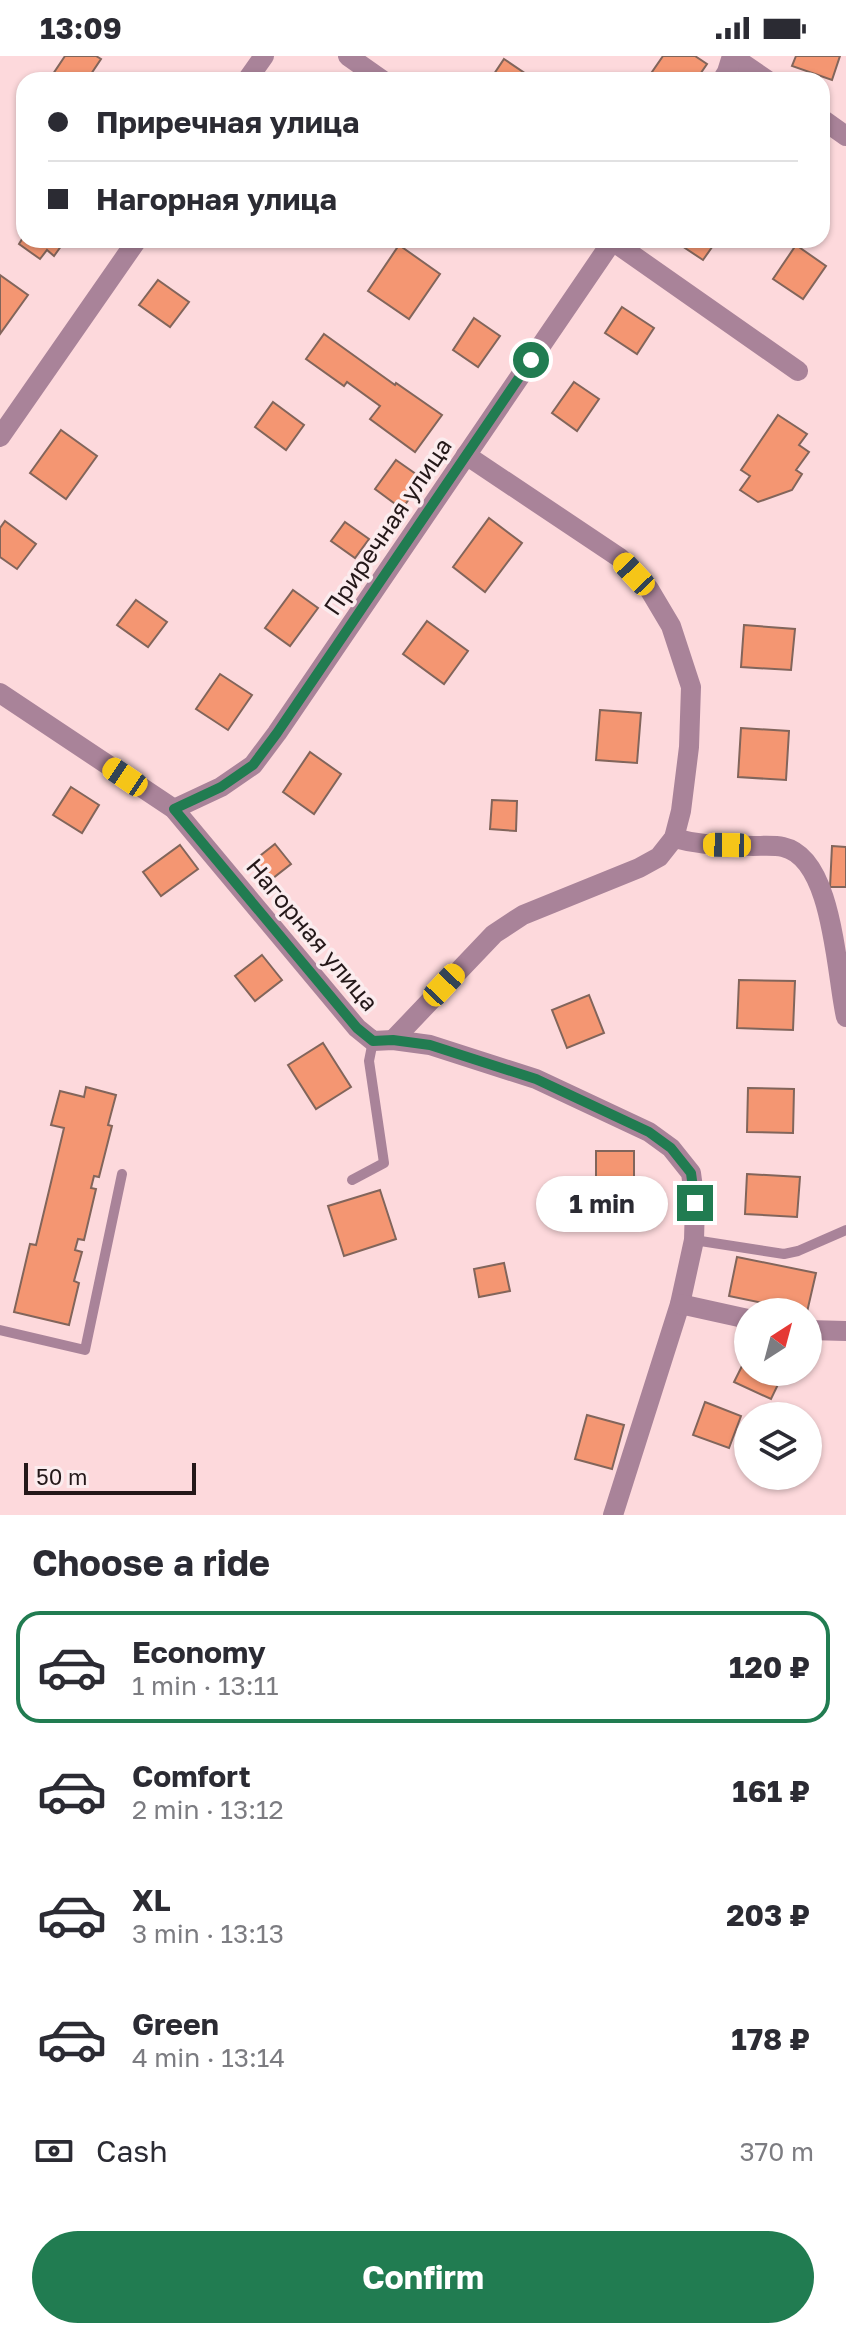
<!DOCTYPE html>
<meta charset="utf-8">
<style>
body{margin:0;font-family:"Golos Text",sans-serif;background:#f2f2f3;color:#2b2b33;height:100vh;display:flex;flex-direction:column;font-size:30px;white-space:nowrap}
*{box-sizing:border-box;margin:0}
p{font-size:26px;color:#7c7c81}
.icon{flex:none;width:44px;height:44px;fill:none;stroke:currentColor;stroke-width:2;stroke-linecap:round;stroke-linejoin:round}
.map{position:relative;height:1459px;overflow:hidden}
.side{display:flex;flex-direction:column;background:#fff;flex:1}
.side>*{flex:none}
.top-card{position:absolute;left:16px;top:16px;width:814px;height:176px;border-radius:24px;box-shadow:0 2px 6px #0004;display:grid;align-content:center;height:176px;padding:0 32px;background:#fff}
.needle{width:52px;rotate:36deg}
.controls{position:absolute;left:734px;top:1242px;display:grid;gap:16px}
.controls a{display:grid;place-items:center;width:88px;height:88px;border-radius:50%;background:#fff;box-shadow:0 2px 6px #0004;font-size:40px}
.scale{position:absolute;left:24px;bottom:20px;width:172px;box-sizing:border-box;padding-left:8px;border:4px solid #241819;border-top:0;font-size:22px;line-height:28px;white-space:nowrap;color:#241819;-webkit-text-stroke:6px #fbecee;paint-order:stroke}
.end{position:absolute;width:36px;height:36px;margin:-18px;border:10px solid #217c51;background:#fff;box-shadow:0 0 0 4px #fff}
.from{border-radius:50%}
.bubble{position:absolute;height:56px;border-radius:28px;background:#fff;box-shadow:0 2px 6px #0004;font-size:26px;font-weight:700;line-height:56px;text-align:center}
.car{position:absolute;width:24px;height:48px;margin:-24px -12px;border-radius:10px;box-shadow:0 0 6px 2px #0007;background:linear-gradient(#f5c518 24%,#345 0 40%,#f5c518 0 76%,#345 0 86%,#f5c518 0)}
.top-card b{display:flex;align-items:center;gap:28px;height:76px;font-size:30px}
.top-card b+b{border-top:2px solid #e1e1e2}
.top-card i{width:20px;height:20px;background:#2b2b33}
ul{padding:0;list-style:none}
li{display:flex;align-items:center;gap:24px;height:112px;margin:0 16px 12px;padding:0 16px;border:4px solid transparent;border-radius:24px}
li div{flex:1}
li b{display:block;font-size:30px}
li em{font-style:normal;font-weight:700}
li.on{border-color:#217c51}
li>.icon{width:72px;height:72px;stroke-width:1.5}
h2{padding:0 32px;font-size:36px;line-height:96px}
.pay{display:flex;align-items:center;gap:20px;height:88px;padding:0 32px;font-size:30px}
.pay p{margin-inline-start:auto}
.cta{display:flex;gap:16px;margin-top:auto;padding:16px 32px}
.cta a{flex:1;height:92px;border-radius:48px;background:#217c51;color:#fff;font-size:32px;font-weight:700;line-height:92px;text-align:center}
.status{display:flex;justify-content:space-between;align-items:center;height:56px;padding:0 40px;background:#fff;direction:ltr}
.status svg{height:22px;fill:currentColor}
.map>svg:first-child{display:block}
.building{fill:#f49672;stroke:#82655b;stroke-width:2}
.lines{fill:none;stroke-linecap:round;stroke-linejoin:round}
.service{stroke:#a98399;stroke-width:10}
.minor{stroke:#a98399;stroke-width:20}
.route{stroke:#217c51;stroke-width:10}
.labels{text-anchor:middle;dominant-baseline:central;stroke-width:7;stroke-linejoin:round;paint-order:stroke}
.street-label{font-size:24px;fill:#241819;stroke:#fbecee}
</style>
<div class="status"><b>13:09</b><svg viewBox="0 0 49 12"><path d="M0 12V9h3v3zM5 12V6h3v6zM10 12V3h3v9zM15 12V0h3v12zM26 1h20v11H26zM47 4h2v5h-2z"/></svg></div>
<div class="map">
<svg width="846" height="1459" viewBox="0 0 846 1459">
<rect width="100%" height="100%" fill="#fdd9dc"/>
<!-- building -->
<g class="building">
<path d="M65 0H96L101 3 87 24H63L53 18Z"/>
<path d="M663 0H695L707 8 696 24H665L652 16Z"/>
<path d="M796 0H840L832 24 792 10Z"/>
<path d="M504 3 535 24H490Z"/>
<path d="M24 180V184H61L64 186 54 200 47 194 40 203 19 188Z"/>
<path d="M673 184H717L703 204Z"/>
<path d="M399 189 440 218 409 263 368 235Z"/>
<path d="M796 189 826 210 803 243 773 223Z"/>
<path d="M0 219 28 239 0 278Z"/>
<path d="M158 224 189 246 170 271 139 249Z"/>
<path d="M622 251 654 272 637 298 605 277Z"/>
<path d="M474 262 500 280 478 311 453 294Z"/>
<path d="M324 278 395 329 396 327 442 359 415 396 370 363 380 350 347 326 344 330 306 303Z"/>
<path d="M574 326 599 343 577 375 552 357Z"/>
<path d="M273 346 304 369 286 394 255 371Z"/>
<path d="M778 359 807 378 799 389 809 396 796 414 802 418 792 434 758 446 740 434 750 420 741 414Z"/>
<path d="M61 374 97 400 66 443 30 417Z"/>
<path d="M396 404 423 423 402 453 375 433Z"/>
<path d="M489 462 522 487 485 536 453 511Z"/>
<path d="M5 465 36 488 17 513 0 501V472Z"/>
<path d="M345 466 369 483 355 502 331 485Z"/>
<path d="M293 534 318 552 290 590 265 572Z"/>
<path d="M136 544 167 566 148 591 117 569Z"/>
<path d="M427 565 468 595 444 628 403 598Z"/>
<path d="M744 569 795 573 791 614 741 611Z"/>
<path d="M220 618 252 639 228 674 196 653Z"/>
<path d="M600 654 641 657 637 707 596 704Z"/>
<path d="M741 672 789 675 786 724 738 721Z"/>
<path d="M310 696 341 718 314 758 283 736Z"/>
<path d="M71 731 99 749 82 777 53 759Z"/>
<path d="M492 744 517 745 516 775 490 773Z"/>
<path d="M275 788 291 808 268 826 252 806Z"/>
<path d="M180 789 198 813 161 840 143 816Z"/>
<path d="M832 790 846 791V831H830Z"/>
<path d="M262 899 282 924 255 945 235 920Z"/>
<path d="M739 924 795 925 793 974 737 972Z"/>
<path d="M589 939 604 977 567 992 552 954Z"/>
<path d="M323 987 351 1031 316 1053 288 1009Z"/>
<path d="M86 1031 116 1039 108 1069 112 1070 99 1121 94 1120 91 1132 96 1133 84 1184 78 1183 75 1194 82 1196 74 1225 79 1227 69 1269 14 1256 30 1188 36 1189 64 1072 51 1069 60 1035 84 1041Z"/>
<path d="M748 1032 794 1033 793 1077 747 1076Z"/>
<rect x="596" y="1095" width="38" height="45"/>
<path d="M747 1118 800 1121 797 1161 745 1158Z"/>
<path d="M380 1134 396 1183 344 1200 328 1150Z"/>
<path d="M737 1201 816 1217 807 1256 729 1240Z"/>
<path d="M504 1207 510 1235 479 1241 474 1213Z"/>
<path d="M748 1298V1316H784L771 1343 734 1326Z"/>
<path d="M705 1346 741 1360 729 1392 693 1379Z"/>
<path d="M587 1359 624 1369 612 1413 575 1403Z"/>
</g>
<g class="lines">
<!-- service -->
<g class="service">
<path d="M352 1124 384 1107 369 1005 373 985"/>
<path d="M694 1184 784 1198 798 1195 846 1174"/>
<path d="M0 1274 85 1294 122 1118"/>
</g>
<!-- minor -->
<g class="minor">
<path d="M348 0 382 24"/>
<path d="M732 0 767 24"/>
<path d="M247 24 264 0"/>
<path d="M722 24 727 16 732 0"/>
<path d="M822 63 846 80"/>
<path d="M611 184 798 315"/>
<path d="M0 381 137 184"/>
<path d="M0 637 174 753 357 972 373 985 393 984 430 989 536 1023 649 1076 671 1092 691 1117 695 1147 694 1184 680 1248 613 1459"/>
<path d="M174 753 221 731 253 709 277 677 613 184"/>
<path d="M674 782C702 790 724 789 753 790 763 790 774 789 783 791 834 802 836 919 846 961"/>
<path d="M393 984 494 878 523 859 639 812 659 801 674 782 681 755 689 691 691 631 671 570 649 533 620 502 466 399"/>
<path d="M680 1248 748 1263"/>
<path d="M808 1274 846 1275"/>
</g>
</g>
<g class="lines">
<!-- route -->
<path class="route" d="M531 304 277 677 253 709 221 731 174 753 357 972 373 985 393 984 430 989 536 1023 649 1076 671 1092 691 1117 695 1147"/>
</g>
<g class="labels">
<!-- street labels -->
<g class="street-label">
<text transform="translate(387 470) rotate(-56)">Приречная улица</text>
<text transform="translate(313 878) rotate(50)">Нагорная улица</text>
</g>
</g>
</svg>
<div class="controls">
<a><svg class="needle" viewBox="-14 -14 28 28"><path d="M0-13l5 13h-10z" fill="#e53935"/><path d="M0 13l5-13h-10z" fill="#7c7c81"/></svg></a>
<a><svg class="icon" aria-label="layers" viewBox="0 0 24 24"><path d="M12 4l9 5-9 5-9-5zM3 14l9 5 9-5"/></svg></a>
</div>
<div class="scale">50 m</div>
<i class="end from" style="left:531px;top:304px"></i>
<i class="end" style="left:695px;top:1147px"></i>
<div class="bubble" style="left:536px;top:1120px;width:132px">1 min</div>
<i class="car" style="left:634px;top:518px;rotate:317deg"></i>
<i class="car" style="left:125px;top:721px;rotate:304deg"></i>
<i class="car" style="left:727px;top:789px;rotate:271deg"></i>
<i class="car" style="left:444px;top:929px;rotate:43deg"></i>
<div class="top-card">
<b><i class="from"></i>Приречная улица</b>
<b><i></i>Нагорная улица</b>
</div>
</div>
<section class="side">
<h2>Choose a ride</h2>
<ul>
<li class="on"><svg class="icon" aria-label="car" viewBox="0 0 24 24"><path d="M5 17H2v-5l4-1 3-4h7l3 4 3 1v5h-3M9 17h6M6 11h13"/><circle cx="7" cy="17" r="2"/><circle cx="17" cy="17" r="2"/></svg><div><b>Economy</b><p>1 min · 13:11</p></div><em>120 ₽</em></li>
<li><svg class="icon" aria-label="car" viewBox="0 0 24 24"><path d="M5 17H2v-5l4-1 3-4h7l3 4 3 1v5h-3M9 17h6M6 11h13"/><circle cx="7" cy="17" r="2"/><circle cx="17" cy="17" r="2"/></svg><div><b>Comfort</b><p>2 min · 13:12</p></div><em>161 ₽</em></li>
<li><svg class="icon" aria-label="car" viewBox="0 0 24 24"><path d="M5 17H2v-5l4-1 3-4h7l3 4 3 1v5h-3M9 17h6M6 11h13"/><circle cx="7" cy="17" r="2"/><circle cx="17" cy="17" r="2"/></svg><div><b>XL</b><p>3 min · 13:13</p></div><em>203 ₽</em></li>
<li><svg class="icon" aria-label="car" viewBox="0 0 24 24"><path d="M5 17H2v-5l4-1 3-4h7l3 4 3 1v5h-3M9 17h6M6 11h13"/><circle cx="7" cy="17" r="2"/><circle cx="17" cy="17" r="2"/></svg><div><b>Green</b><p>4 min · 13:14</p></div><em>178 ₽</em></li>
</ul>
<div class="pay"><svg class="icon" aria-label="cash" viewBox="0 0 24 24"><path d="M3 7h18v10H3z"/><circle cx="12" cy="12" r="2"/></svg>Cash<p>370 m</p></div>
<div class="cta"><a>Confirm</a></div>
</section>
